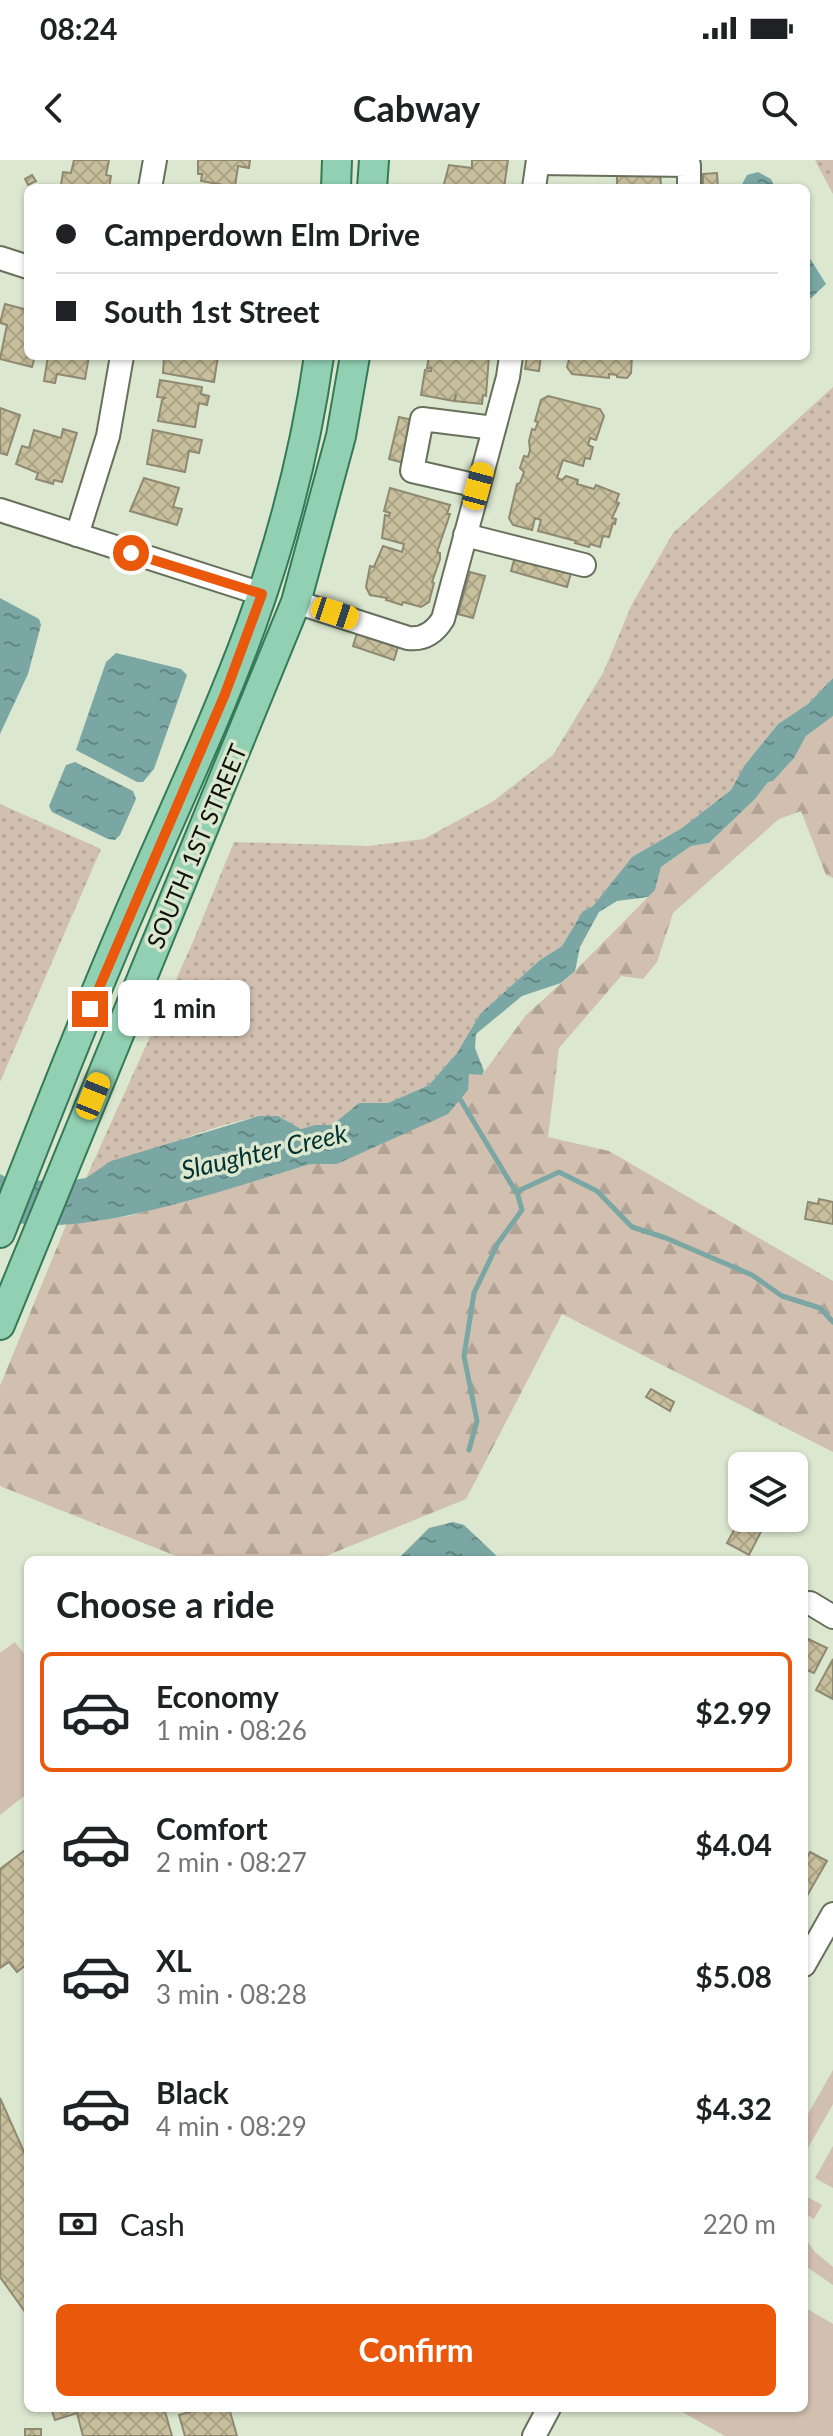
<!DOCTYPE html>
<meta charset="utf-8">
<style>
body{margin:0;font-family:Lato,sans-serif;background:#f2f2f2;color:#202124;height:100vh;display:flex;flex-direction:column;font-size:30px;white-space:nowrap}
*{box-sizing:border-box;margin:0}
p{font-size:26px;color:#757577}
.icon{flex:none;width:44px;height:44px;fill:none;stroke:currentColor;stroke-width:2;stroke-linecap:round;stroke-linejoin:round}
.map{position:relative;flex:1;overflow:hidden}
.side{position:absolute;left:24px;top:1396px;width:784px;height:856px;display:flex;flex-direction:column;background:#fff;border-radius:12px;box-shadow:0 2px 6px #0004}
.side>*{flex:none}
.banner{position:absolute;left:24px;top:24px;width:786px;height:176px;border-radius:12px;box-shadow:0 2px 6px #0004;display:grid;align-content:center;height:176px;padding:0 32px;background:#fff}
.fabs{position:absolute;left:728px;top:1292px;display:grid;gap:16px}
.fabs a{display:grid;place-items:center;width:80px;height:80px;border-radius:12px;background:#fff;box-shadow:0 2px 6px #0004;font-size:40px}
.end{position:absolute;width:36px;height:36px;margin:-18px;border:10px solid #ea580c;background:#fff;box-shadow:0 0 0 4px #fff}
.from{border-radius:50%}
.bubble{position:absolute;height:56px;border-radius:12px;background:#fff;box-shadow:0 2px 6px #0004;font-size:26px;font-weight:700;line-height:56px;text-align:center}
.car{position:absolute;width:24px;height:48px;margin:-24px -12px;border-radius:10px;box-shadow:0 0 6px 2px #0007;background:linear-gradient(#f5c518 24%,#345 0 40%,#f5c518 0 76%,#345 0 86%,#f5c518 0)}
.banner b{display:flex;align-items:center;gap:28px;height:76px;font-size:30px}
.banner b+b{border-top:2px solid #e0e0e0}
.banner i{width:20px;height:20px;background:#202124}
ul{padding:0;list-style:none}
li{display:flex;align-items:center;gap:24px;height:120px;margin:0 16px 12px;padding:0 16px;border:4px solid transparent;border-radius:12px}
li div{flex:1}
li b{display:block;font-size:30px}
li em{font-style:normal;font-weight:700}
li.selected{border-color:#ea580c}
li>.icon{width:72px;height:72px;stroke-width:1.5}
h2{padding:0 32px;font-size:36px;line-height:96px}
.pay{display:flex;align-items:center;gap:20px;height:88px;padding:0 32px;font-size:30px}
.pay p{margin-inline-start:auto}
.button{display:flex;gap:16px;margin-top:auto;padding:16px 32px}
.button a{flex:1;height:92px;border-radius:12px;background:#ea580c;color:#fff;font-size:32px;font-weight:700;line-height:92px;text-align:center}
.status{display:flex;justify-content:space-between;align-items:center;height:56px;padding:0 40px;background:#fff;direction:ltr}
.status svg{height:22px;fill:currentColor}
header{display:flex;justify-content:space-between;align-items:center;height:104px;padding:0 32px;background:#fff;font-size:36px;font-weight:700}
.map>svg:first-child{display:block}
.forest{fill:url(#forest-firs)}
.park{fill:url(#park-dots)}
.pitch{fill:#d1bfaf}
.water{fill:url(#water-ripples)}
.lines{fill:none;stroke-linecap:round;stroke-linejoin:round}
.stream{stroke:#7aa7a4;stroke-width:5}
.building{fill:url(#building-cross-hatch);stroke:#8f8972;stroke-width:2}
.minor-casing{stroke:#66705b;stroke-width:26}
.major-casing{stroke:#357a57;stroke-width:32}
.minor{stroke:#fff;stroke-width:22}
.major{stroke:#92d0b3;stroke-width:28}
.route{stroke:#ea580c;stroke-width:10}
.labels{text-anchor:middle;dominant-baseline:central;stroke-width:7;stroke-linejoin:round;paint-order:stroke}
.street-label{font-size:24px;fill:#0f130b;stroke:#dbe7cf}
.water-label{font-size:26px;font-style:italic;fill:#033130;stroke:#dbe7cf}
</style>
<div class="status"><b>08:24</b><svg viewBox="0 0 49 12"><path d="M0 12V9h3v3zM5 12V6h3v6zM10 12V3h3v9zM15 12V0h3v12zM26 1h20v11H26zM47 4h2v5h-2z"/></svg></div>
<header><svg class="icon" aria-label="back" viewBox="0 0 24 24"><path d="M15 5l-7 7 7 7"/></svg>Cabway<svg class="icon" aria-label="search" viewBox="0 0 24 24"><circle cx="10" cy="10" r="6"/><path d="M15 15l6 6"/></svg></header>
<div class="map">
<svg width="833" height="2276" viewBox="0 0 833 2276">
<defs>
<pattern id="forest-firs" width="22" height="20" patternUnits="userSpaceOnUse" patternTransform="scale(2)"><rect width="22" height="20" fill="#d1bfaf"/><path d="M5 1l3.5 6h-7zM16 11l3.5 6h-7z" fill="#b2a395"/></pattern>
<pattern id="park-dots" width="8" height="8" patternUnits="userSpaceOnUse" patternTransform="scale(2)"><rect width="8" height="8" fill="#d1bfaf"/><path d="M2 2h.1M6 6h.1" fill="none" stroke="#b2a395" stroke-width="1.8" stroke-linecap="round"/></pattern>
<pattern id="water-ripples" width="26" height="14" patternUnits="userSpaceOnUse" patternTransform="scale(2)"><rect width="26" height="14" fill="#7aa7a4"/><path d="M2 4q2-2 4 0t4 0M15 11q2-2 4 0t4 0" fill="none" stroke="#628784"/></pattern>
<pattern id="building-cross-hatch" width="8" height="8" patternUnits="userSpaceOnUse" patternTransform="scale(2)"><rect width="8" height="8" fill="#c8bf9c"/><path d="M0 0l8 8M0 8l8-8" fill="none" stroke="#aba385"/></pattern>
</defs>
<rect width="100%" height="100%" fill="#dbe7cf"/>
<!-- forest -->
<path class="forest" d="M833 556V718L826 715 801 651 779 659 673 753 657 802 643 819 621 816 559 888 548 977 609 991 833 1121V1292L562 1154 466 1339 316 1400H186L0 1326V1226L67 1063 129 1056 311 1004H337L469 913 482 915 526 855 575 811 655 730 661 707 691 686 709 683 755 639 768 621H773L794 598 806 576Z"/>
<!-- park -->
<g class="park">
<path d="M815 0H833V34Z"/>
<path d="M833 227V518L808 544 778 564 744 606 731 630 682 668 632 697 593 746 583 751 562 786 540 800 480 854 457 893 429 925 388 943H359L332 965H315L301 969C294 965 286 960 279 957 249 948 119 1003 86 1018L192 784 234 682 368 686 424 679 492 642 553 595 603 513 632 444 673 373Z"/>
<path d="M0 644 101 689 0 922Z"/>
</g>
<!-- pitch -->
<g class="pitch">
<path d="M15 1482 28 1499V1633L0 1655V1493Z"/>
<path d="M833 1910V1944L804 1995V1961Z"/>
<path d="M833 1986V2028L815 2018Z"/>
<path d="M804 2035 822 2045 814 2059 804 2053Z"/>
<path d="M804 2077 815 2092 833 2107V2125L804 2105Z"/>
<path d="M804 2147 833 2164V2276H725L675 2248H804Z"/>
</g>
<!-- water -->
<g class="water">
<path d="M758 12 771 19 775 28H740L747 15Z"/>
<path d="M806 92 826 124 806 143Z"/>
<path d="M0 438 39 459 41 465 28 514 0 574Z"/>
<path d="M116 493 181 509 187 515 154 609 143 622H137L76 590 106 502Z"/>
<path d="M833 518V556L806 576 794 598 773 621 768 622 755 639 709 683 691 686 661 707 655 730 648 737 617 741 599 752 580 787 575 811 561 823 522 836 476 874 475 888 484 911 482 915 469 914 468 930 448 954 337 1004H311C237 1025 70 1086 0 1058V1014L10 1020 67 1021 86 1018 111 1001 259 956H278L301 969 315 965H332L359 943H388L429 925 457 893 480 854 540 800 562 786 583 751 593 746 632 697 682 668 731 630 744 606 778 564 808 544Z"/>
<path d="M75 602 133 631 136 639 120 675 115 680 108 679 52 652 49 646 66 605Z"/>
<path d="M453 1362 464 1365 501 1400H397L429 1368Z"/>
</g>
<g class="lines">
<!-- stream -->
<g class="stream">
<path d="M457 934 516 1032 559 1012 597 1031 632 1067 666 1078 752 1115 782 1136 820 1148 833 1162"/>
<path d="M469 1290 477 1261 464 1196 474 1133 498 1083 522 1050 517 1032"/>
</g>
</g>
<!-- building -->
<g class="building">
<path d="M74 0H109L106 15 111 16 109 28 61 25 63 12 71 13Z"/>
<path d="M198 0H250L249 8 238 6 235 27 201 21 202 14H198Z"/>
<path d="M472 0H508L504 28H443L449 5 472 8Z"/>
<path d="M660 11 661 25 617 26V12Z"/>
<path d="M717 13 718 28H703V14Z"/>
<path d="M32 15 36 21 28 25 25 19Z"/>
<path d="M5 144 28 150V196H35L32 207 0 199 7 165 0 163Z"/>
<path d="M48 196H89L85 219 57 214 55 223 44 221Z"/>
<path d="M164 196H218L214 222 163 213Z"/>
<path d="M429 196H489L486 236 483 235 482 244 455 241 456 234 454 241 421 235 425 210 431 211V208H427Z"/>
<path d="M527 196H541L539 211 525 209Z"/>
<path d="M570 196H632L631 213 627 218 617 217V215L609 214V218L572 214 567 207Z"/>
<path d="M160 220 202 227 201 234 209 236 207 245 199 243 195 267 158 261 162 240 165 238 157 237Z"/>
<path d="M548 236 600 249 604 256 596 280 590 278 588 285 593 287 590 299 585 298 583 306 563 300 557 318 562 320 566 316 578 320 577 324 594 329 596 325 619 334 616 342 619 343 612 358 616 359 615 364 613 363 609 377 603 376 600 387 590 384 589 387 575 383 576 381 538 371 541 360 535 358 532 370 513 365 509 358 517 324 520 323 524 312 520 308 524 296 528 297 530 290 529 281 532 269 535 270 538 262 535 261 541 240Z"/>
<path d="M0 248 20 255 7 295 0 293Z"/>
<path d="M399 257 413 260 404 303 389 299Z"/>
<path d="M63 269 77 273 62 322 54 320 53 324 36 319 38 313 16 304 22 286 29 288 34 270 61 278Z"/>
<path d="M153 270 202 280 199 293 189 291 185 312 147 304Z"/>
<path d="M144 318 179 328 173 347 182 349 177 365 130 351Z"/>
<path d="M390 328 450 345 447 354H450L437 392 440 393V399L432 422 434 423 429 442 421 447 403 442 402 445 386 440 387 438 370 435 366 427 370 406 374 407 383 386 402 392 404 384 382 378 385 355 389 356 390 353 384 351Z"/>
<path d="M515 397 571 413 567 427 511 411Z"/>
<path d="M470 412 485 416 473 458 458 454Z"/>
<path d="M357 473 398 487 394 500 353 486Z"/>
<path d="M819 1039 833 1042V1064L805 1059 808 1042 818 1044Z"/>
<path d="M651 1229 674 1242 670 1251 646 1237Z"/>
<path d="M742 1356V1358L767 1360 749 1395 727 1383 734 1370 739 1372 742 1366 738 1364Z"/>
<path d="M804 1477 827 1488 814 1513 804 1509Z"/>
<path d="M833 1499V1539L816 1530Z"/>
<path d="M28 1688V1803L17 1812 9 1802 0 1808V1709Z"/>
<path d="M810 1692 827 1701 804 1741V1703Z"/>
<path d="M0 1938 28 2001V2156L0 2117Z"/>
<path d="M51 2248H164L172 2276H83L77 2253 55 2260Z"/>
<path d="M204 2248H229L237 2276H185L179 2255Z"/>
<rect x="25" y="2269" width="16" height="7"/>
</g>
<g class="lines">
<!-- minor casing -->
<g class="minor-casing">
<g id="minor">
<path d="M538 3 689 5V28"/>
<path d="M150 28 155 0"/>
<path d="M534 28 538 0"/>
<path d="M0 98 28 107"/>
<path d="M478 326 412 311 422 259 494 268"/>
<path d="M0 350 262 434"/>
<path d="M77 375 108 276 122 196"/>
<path d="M465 375 584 405"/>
<path d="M296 442 408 478C424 480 435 472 443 459L508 217 511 196"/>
<path d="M810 1443 833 1457"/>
<path d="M804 1805 833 1754"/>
<path d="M534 2276 549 2248"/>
</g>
</g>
<!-- major casing -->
<g class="major-casing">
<g id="major">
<path d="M336 28 337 0"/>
<path d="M372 28 374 0"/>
<path d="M0 1073C41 969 81 865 125 763 167 664 214 567 251 466 282 380 306 288 319 196"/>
<path d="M0 1165 296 442 341 276 355 196"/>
</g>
</g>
<!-- minor -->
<use href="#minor" class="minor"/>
<!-- major -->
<use href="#major" class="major"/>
</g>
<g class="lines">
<!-- route -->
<path class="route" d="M90 849 225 534 262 434 131 393"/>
</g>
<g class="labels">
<!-- street labels -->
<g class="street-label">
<text transform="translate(196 686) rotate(-67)">SOUTH 1ST STREET</text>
</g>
<!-- water labels -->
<g class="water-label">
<text transform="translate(264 991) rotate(-13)">Slaughter Creek</text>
</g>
</g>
</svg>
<div class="fabs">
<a><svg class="icon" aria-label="layers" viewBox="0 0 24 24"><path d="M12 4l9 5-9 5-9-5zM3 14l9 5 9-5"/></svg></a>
</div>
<i class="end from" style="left:131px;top:393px"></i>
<i class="end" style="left:90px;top:849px"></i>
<div class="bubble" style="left:118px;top:820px;width:132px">1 min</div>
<i class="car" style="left:478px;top:326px;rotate:15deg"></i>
<i class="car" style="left:335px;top:453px;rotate:108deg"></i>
<i class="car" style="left:93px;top:936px;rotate:22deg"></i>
<div class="banner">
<b><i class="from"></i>Camperdown Elm Drive</b>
<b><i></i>South 1st Street</b>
</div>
<section class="side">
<h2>Choose a ride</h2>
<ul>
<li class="selected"><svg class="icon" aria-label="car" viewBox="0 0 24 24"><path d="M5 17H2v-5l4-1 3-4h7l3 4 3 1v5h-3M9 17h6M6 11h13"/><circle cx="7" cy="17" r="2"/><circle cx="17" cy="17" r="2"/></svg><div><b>Economy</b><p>1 min · 08:26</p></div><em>$2.99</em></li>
<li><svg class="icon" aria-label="car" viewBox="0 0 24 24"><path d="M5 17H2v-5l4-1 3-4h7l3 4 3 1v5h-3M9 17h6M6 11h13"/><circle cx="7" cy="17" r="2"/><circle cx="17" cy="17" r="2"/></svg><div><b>Comfort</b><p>2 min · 08:27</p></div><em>$4.04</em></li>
<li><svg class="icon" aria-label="car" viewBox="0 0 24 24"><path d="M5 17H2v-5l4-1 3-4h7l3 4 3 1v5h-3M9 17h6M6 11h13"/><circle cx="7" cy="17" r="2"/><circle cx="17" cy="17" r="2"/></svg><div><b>XL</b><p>3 min · 08:28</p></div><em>$5.08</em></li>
<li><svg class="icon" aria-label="car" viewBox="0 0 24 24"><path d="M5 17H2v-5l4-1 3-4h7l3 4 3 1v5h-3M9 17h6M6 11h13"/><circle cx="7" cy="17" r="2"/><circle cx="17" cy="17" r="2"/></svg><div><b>Black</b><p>4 min · 08:29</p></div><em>$4.32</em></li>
</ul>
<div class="pay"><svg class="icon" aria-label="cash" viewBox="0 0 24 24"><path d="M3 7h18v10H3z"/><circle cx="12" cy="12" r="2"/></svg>Cash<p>220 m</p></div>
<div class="button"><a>Confirm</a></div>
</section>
</div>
